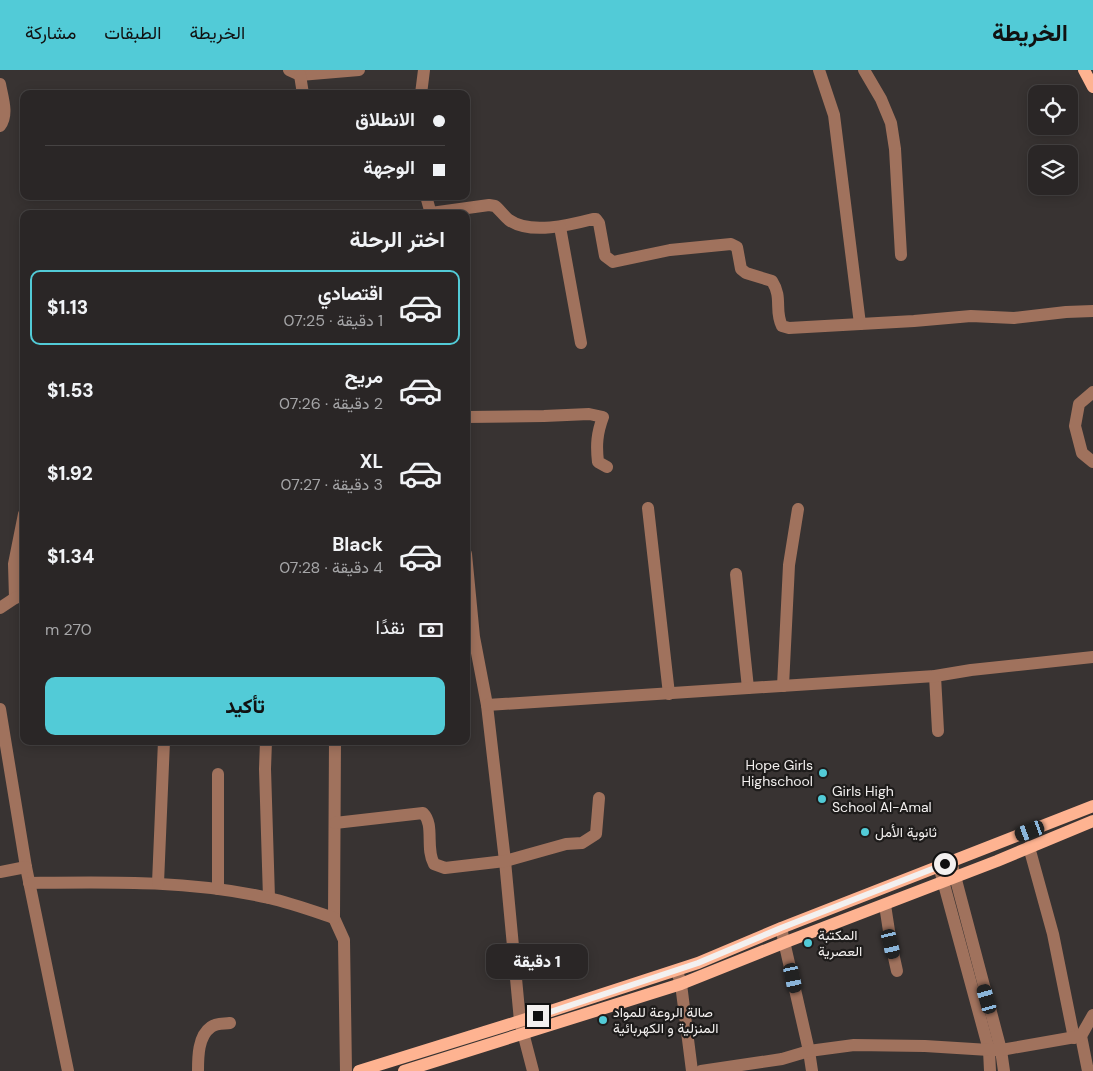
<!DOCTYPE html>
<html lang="ar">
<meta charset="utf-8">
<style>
body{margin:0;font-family:"DM Sans",Vazirmatn,sans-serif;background:#363232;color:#f1f3f6;direction:rtl;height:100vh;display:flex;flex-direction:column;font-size:19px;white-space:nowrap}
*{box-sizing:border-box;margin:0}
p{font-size:16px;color:#a5a5a7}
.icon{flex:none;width:28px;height:28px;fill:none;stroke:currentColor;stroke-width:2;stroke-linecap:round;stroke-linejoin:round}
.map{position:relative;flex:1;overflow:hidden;direction:ltr}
.sheet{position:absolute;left:20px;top:140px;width:450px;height:535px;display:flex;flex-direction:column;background:#2a2626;border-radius:10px;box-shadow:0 2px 12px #0003,0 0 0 1px #464343;direction:rtl}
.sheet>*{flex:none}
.guide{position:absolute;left:20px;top:20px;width:450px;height:110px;border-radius:10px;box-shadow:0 2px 12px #0003,0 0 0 1px #464343;direction:rtl;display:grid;align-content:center;height:110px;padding:0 25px;background:#2a2626}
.buttons{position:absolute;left:1028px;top:15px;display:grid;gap:10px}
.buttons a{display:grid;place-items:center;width:50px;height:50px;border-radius:10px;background:#2a2626;box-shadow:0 2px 12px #0003,0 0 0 1px #464343;font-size:25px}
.end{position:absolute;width:22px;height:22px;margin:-11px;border:6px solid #f3f0ef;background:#111;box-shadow:0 0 0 2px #111}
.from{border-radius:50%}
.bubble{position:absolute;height:35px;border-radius:10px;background:#2a2626;box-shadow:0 2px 12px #0003,0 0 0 1px #464343;font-size:16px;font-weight:800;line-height:35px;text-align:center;direction:rtl}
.car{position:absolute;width:15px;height:30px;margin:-15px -8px;border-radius:6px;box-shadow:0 0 4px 1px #0007;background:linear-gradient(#222 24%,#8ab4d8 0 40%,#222 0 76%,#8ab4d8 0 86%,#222 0)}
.guide b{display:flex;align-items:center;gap:18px;height:48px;font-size:19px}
.guide b+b{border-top:1px solid #464343}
.guide i{width:12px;height:12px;background:#f1f3f6}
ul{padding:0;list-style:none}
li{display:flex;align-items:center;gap:15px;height:75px;margin:0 10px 8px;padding:0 15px;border:2px solid transparent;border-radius:10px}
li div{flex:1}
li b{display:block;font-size:19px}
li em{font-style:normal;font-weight:800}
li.active{border-color:#52cbd7}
li>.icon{width:45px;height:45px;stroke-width:1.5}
h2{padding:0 25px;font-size:22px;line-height:60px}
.pay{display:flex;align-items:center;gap:12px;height:55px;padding:0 25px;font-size:19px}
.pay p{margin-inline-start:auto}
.action{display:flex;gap:10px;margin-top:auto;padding:10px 25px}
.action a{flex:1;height:58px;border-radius:10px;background:#52cbd7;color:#111;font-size:20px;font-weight:800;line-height:58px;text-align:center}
header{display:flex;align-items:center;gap:30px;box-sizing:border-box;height:70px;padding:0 25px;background:#52cbd7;color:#111}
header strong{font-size:24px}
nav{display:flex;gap:28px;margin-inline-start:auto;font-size:18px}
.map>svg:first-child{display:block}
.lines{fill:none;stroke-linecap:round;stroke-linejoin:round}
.minor{stroke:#a0725d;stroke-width:12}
.major{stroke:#feb391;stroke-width:12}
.route{stroke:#f3f0ef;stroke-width:6}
.poi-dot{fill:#52cbd7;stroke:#1e1c1b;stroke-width:2}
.labels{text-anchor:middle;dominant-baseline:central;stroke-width:4.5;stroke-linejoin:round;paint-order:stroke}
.poi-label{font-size:14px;fill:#f3f0ef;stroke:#1e1c1b;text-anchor:start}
</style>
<header>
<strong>الخريطة</strong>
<nav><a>الخريطة</a><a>الطبقات</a><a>مشاركة</a></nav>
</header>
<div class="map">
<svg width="1093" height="1001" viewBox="0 0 1093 1001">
<rect width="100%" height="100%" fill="#383332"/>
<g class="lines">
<!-- minor -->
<g class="minor">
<path d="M289 0 300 5 359 0"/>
<path d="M819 0 834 45 860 254"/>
<path d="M864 0 881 29 891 53 895 79 901 185"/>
<path d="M300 5 303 24"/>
<path d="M0 14C2 26 9 45 0 56"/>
<path d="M421 24 424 0"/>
<path d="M426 126 431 144"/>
<path d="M431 143 489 135 495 136C500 140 504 146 509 150 530 165 570 155 593 149H596L599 153 605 186 613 192 670 180 731 174 737 177 741 199 746 203 772 211C783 228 774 240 782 256L789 258 914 251 971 246 1014 248 1066 242 1093 241"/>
<path d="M560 157 581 273"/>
<path d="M1093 322 1079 334 1075 356 1082 383 1093 392"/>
<path d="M466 347 544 346 589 344 603 347C597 363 596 375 598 392L607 397"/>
<path d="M648 438 669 624"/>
<path d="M466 484 474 567 487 635 505 791 520 951 533 1001"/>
<path d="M736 504 748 618"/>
<path d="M15 528 14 494 24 444"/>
<path d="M0 538 15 528 24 525"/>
<path d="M935 606 938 661"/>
<path d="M783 616 789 495 798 439"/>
<path d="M487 635 935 606 971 600 1093 587"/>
<path d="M0 639 26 797 68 1001"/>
<path d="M266 671 265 699 269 828"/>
<path d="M335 671 334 848 344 870 346 1001"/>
<path d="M335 753 423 743C435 755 425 778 434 794L445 798 505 791 566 774 582 773 596 764 599 728"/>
<path d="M1029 777 1053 864 1074 968"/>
<path d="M951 791 1001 980 1004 1001"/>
<path d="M939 796 989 980 990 1001"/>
<path d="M0 802 26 797"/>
<path d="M29 813C110 812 189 810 269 828 291 833 313 841 334 848"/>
<path d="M158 813 164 671"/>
<path d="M218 819V704"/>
<path d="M885 835 891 874 897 901"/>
<path d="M781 858 809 981 812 1001"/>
<path d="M677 901 681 914 692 1001"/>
<path d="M1081 966 1088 1001"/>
<path d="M198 1001C198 987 198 966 211 957 216 953 224 954 230 953"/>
<path d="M701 1001 782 989 809 981 854 975 925 976 989 980H1001L1081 966 1093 945"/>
</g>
<!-- major -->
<g class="major">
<path d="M1084 0 1093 17"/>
<path d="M359 1001 520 951 698 893 781 858 1093 736"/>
<path d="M404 1001 681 914 786 872 997 791 1093 751"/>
</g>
</g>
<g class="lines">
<!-- route -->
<path class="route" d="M538 946 698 893 781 858 945 794"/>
</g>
<!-- markers -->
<g class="poi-dot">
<circle cx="823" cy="703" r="5"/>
<circle cx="822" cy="729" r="5"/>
<circle cx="865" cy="762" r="5"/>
<circle cx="808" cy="873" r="5"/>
<circle cx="603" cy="950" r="5"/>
</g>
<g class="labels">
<!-- poi labels -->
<g class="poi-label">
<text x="813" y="695" text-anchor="end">Hope Girls<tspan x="813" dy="16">Highschool</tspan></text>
<text x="832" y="721">Girls High<tspan x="832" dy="16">School Al-Amal</tspan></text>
<text x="875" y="762">ثانوية الأمل</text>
<text x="818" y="865">المكتبة<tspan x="818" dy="16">العصرية</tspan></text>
<text x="613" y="942">صالة الروعة للمواد<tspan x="613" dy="16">المنزلية و الكهربائية</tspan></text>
</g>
</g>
</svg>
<div class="buttons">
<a><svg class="icon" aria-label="locate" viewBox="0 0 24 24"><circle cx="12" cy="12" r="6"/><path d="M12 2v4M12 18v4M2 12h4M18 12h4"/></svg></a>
<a><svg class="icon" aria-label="layers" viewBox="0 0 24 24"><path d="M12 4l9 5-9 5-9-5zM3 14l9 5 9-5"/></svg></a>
</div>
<i class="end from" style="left:945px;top:794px"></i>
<i class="end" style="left:538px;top:946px"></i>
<div class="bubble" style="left:486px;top:874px;width:102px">1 دقيقة</div>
<i class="car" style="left:1030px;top:761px;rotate:250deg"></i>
<i class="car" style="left:891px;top:874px;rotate:167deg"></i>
<i class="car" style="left:793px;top:908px;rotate:168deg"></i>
<i class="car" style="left:987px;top:929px;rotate:344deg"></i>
<div class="guide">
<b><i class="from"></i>الانطلاق</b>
<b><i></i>الوجهة</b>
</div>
<section class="sheet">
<h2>اختر الرحلة</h2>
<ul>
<li class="active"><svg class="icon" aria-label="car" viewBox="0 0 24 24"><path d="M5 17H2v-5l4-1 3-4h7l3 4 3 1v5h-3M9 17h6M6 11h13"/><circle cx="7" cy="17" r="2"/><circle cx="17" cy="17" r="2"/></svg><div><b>اقتصادي</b><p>1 دقيقة · 07:25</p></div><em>$1.13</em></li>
<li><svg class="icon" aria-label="car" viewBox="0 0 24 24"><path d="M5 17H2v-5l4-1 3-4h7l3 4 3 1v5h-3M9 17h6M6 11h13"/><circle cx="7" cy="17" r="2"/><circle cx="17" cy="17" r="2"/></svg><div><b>مريح</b><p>2 دقيقة · 07:26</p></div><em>$1.53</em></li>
<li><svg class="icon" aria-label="car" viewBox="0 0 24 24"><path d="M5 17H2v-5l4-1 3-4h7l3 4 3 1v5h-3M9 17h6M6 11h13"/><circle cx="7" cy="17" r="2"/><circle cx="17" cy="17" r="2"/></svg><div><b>XL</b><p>3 دقيقة · 07:27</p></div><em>$1.92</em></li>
<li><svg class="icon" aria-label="car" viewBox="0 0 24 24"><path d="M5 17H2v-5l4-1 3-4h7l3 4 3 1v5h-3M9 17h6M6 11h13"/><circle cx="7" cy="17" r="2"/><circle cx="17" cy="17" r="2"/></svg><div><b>Black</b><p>4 دقيقة · 07:28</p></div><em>$1.34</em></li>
</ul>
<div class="pay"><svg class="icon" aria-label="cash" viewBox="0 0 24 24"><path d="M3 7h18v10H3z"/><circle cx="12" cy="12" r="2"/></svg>نقدًا<p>270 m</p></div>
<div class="action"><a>تأكيد</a></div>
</section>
</div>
